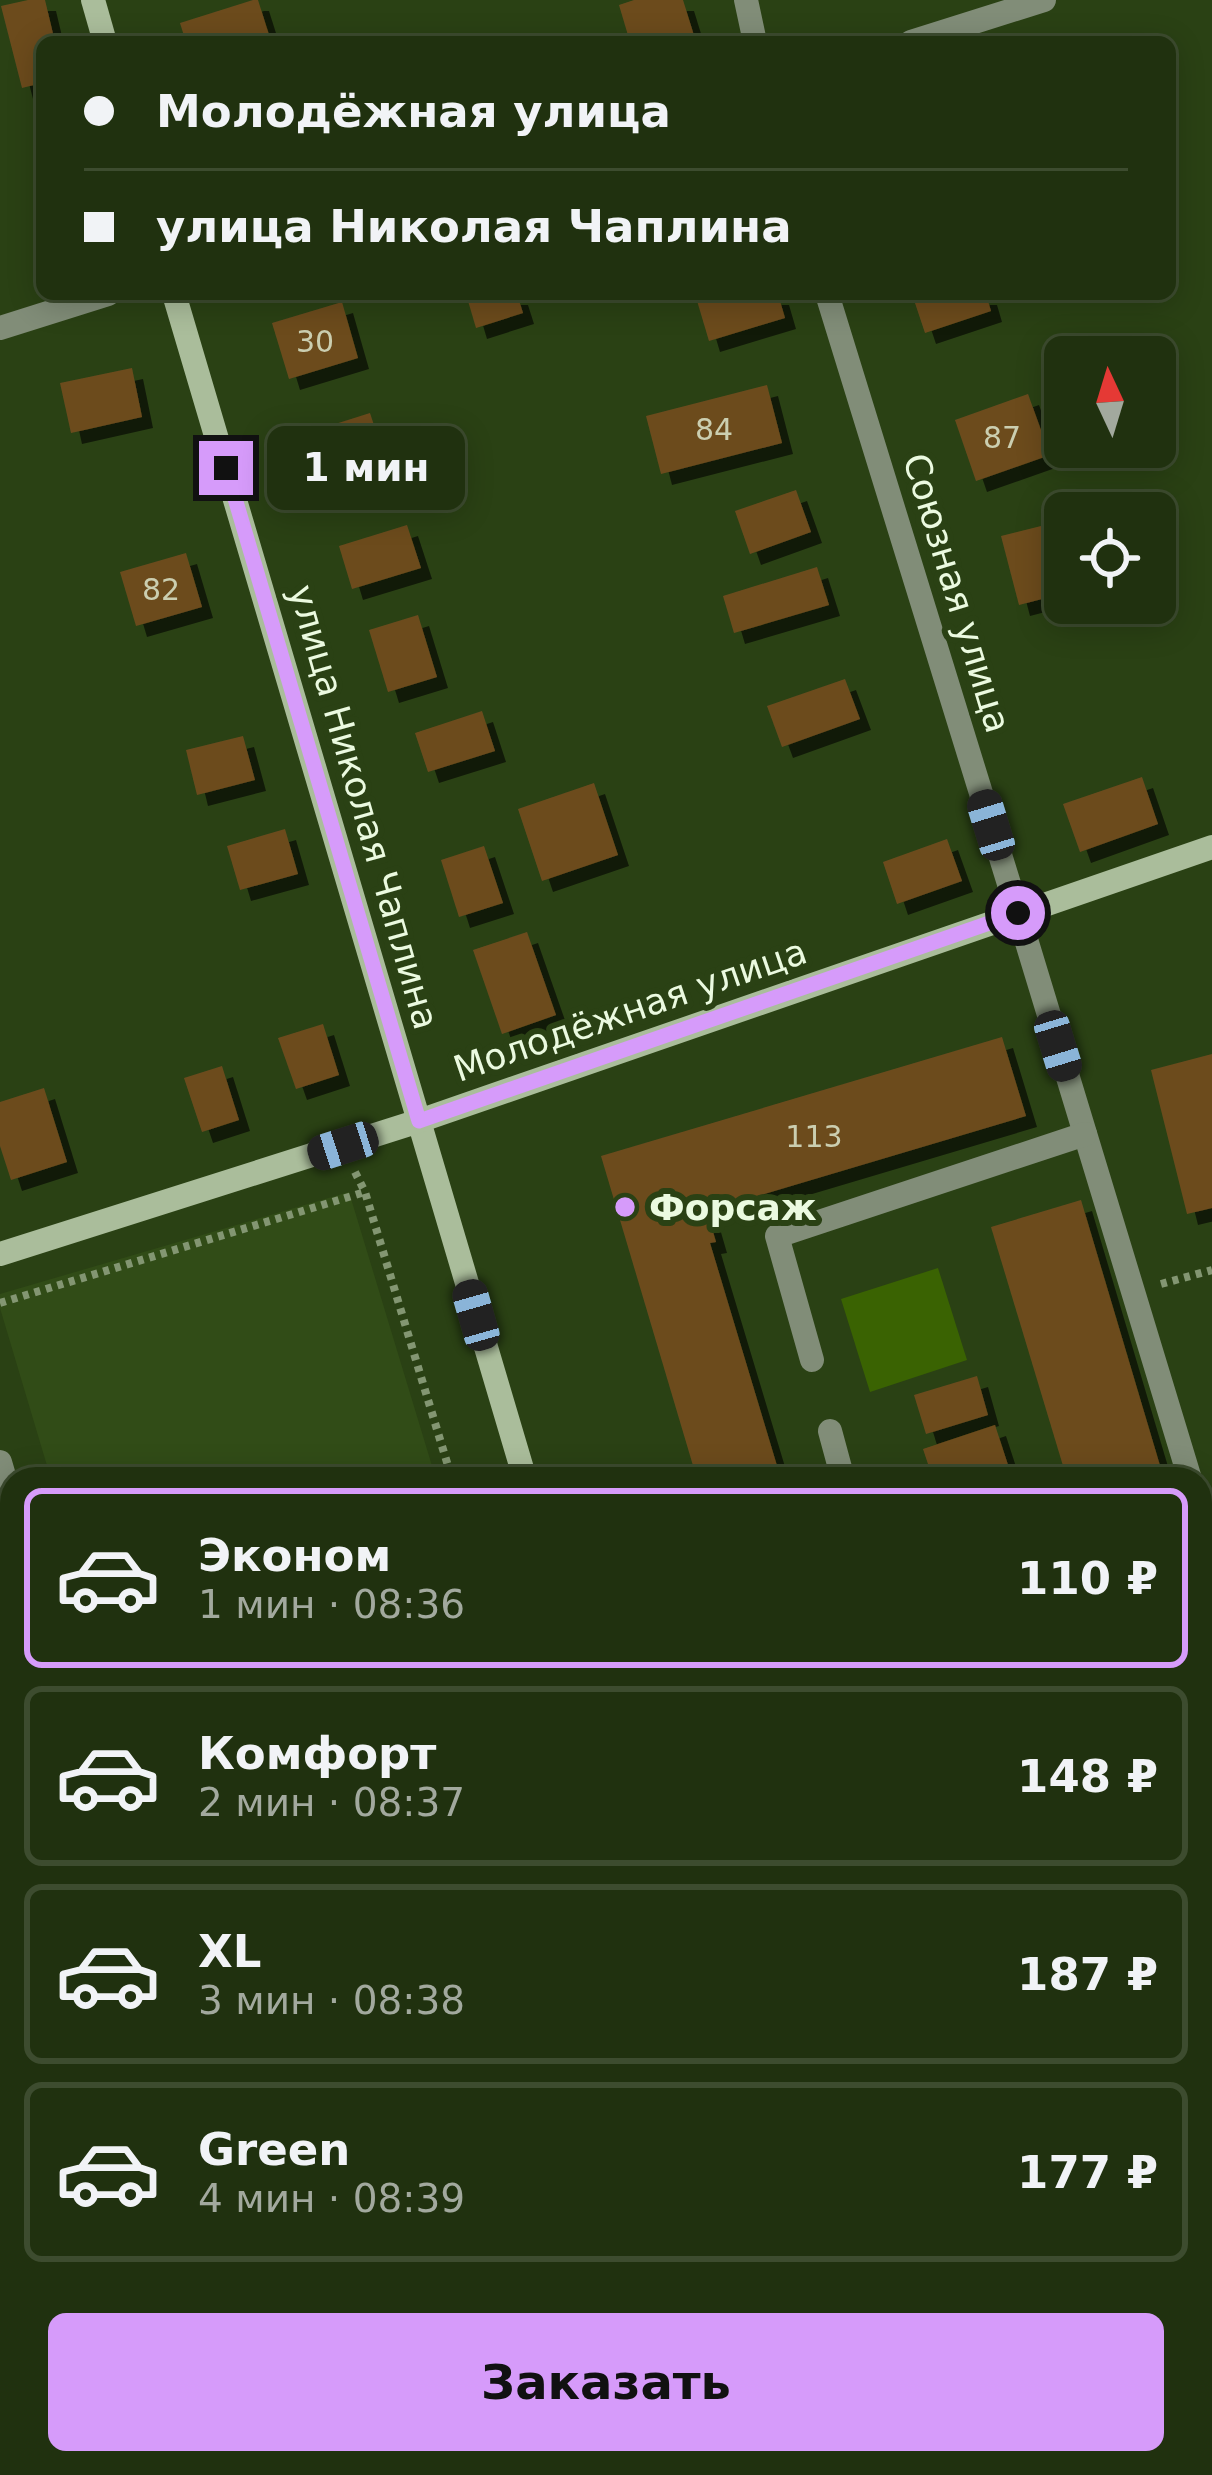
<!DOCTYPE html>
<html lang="ru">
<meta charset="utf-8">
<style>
body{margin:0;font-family:"DejaVu Sans",sans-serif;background:#283918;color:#f1f3f6;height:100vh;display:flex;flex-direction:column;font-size:45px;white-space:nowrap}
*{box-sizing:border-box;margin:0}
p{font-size:39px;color:#a2a99e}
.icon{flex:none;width:66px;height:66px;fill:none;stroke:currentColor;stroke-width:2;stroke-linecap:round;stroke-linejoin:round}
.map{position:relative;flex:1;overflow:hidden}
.sheet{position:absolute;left:0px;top:1467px;width:1212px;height:1008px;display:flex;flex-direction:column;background:#20310f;border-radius:36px 36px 0 0;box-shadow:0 6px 30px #0003,0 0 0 3px #3d4c2f}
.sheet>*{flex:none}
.hud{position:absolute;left:36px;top:36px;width:1140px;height:264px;border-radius:18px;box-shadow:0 6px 30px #0003,0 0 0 3px #3d4c2f;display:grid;align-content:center;height:264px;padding:0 48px;background:#20310f}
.needle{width:78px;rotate:356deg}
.buttons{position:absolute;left:1044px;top:336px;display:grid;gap:24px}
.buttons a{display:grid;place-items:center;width:132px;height:132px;border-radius:18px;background:#20310f;box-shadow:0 6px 30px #0003,0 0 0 3px #3d4c2f;font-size:60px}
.end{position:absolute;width:54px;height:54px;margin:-27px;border:15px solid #d69bfa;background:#111;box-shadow:0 0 0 6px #111}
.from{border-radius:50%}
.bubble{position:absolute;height:84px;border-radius:18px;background:#20310f;box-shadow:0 6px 30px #0003,0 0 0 3px #3d4c2f;font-size:39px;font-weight:600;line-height:84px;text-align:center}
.car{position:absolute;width:36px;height:72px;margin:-36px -18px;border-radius:15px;box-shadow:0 0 9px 3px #0007;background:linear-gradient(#222 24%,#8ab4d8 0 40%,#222 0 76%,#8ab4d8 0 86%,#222 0)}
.hud b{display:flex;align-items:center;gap:42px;height:114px;font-size:45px}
.hud b+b{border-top:3px solid #3d4c2f}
.hud i{width:30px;height:30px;background:#f1f3f6}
ul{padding:21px 0 0;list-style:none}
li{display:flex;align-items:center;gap:36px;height:180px;margin:0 24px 18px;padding:0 24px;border:6px solid #3d4c2f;border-radius:18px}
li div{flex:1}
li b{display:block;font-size:45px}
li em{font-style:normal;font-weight:600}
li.current{border-color:#d69bfa}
li>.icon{width:108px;height:108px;stroke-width:1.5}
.cta{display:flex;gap:24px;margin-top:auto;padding:24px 48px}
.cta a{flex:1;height:138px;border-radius:18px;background:#d69bfa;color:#111;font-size:48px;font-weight:600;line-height:138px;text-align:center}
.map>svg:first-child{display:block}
.built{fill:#314c17}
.green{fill:#3a6302}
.building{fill:#6c4b1f;filter:url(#shadow)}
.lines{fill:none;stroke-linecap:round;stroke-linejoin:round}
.path{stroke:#839672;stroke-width:8;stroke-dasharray:6 6;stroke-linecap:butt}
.lane{stroke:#818d78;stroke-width:24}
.street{stroke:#818d78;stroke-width:24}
.secondary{stroke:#aabd9b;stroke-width:24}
.route{stroke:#d69bfa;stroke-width:15}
.poi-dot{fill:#d69bfa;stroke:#2a4114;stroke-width:4.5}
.labels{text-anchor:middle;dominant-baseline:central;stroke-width:12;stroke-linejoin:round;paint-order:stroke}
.number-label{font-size:30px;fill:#cbceb0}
.street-label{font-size:36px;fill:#ebfae0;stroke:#2a4114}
.poi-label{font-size:36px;font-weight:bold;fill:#ebfae0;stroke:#2a4114;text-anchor:start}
</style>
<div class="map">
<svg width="1212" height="2475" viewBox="0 0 1212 2475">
<defs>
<filter id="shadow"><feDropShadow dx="11" dy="11" stdDeviation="0" flood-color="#0009"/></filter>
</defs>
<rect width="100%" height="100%" fill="#2a4114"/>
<!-- built -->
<g class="built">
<path d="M349 1192 436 1479H51L0 1308V1294Z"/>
<path d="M343 2463H732L736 2475H347Z"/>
</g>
<!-- green -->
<g class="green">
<path d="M938 1268 967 1360 870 1392 841 1299Z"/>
<path d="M1200 1640 1212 1680V1792L1200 1795Z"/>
</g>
<!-- building -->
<g class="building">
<path d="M28 0H45L55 42H42V83L22 88 1 6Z"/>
<path d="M253 0H258L270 38 259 42H186L180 23Z"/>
<path d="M634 0H683L696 42H630L619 5Z"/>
<path d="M466 294H517L523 313 476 328Z"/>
<path d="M695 294H778L785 318 709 341Z"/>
<path d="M912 294H986L991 311 925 333Z"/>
<path d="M342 302 358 358 289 379 272 323Z"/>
<path d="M132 368 142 417 71 433 60 383Z"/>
<path d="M767 385 782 443 661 474 646 416Z"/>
<path d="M1028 394 1050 455 976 481 955 420Z"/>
<path d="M370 413 386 462 326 482 310 432Z"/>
<path d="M796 490 811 532 750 554 735 511Z"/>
<path d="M1065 520V593L1019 605 1001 536Z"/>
<path d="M407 525 421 568 352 589 339 546Z"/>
<path d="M186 553 202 607 136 626 120 572Z"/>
<path d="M817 567 829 605 734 633 723 596Z"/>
<path d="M418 615 437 677 388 692 369 630Z"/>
<path d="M845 679 860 719 782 747 767 706Z"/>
<path d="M482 711 495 751 428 772 415 733Z"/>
<path d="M243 736 255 780 197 795 186 750Z"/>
<path d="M1142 777 1158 824 1080 852 1063 804Z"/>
<path d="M594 783 618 855 542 881 518 809Z"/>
<path d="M285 829 298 874 240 890 227 846Z"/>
<path d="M947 839 962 881 897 904 883 862Z"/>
<path d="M484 846 503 903 459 917 441 860Z"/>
<path d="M527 932 556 1015 502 1034 473 950Z"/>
<path d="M323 1024 339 1075 296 1089 278 1038Z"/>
<path d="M1002 1037 1026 1116 707 1211 716 1242 710 1243 781 1479H697L601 1156Z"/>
<path d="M1212 1054V1208L1187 1214 1151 1070Z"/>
<path d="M222 1066 239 1120 202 1132 184 1078Z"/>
<path d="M44 1088 67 1162 11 1180 0 1146V1102Z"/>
<path d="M1081 1200 1164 1479H1067L991 1227Z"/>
<path d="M977 1376 988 1415 926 1434 914 1395Z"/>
<path d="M995 1425 1009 1468 976 1479H933L923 1449Z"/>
<path d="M11 1716 12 1781 0 1785V1719Z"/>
<path d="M12 1856V1912L5 1914 0 1898V1860Z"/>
<path d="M12 1947V2001L0 2004V1951Z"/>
<path d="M1200 2204 1212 2240V2475H1177L1174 2463H1200Z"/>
<path d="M224 2463H240L244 2475H190Z"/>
</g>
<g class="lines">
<!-- path -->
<g class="path">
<path d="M355 1172 365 1192 452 1479"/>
<path d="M1161 1284 1212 1270"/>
<path d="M0 1303 365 1192"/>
<path d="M750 2463 753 2475"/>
</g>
<!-- lane -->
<g class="lane">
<path d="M1018 913 1190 1479"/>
<path d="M812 1360 777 1236 1085 1134"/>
<path d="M830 1431 843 1479"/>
<path d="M1200 1513 1212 1552"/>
<path d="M1200 1812 1212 1808"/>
<path d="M1200 1987 1212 2028"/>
<path d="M1130 2463 1133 2475"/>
<path d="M1019 2475 1058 2463"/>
</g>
<!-- street -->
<g class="street">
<path d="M746 0 755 42"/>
<path d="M911 42 1044 0"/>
<path d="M827 294 1018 913"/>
<path d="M0 328 108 294"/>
<path d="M0 1462 12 1503"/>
<path d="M296 2463 300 2475"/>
</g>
<!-- secondary -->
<g class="secondary">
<path d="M93 0 105 42"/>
<path d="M174 294 525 1479"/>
<path d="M0 1254 419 1121 1212 847"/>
<path d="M819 2463 822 2475"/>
</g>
</g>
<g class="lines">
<!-- route -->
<path class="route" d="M226 468 419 1121 1018 913"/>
</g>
<!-- markers -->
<circle class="poi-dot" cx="625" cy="1207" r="12"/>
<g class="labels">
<!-- number labels -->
<g class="number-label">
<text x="315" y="341">30</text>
<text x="714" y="429">84</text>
<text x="1002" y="437">87</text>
<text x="161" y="589">82</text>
<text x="814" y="1136">113</text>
</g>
<!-- street labels -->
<g class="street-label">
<text transform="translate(957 593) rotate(73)">Союзная улица</text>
<text transform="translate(364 807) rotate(74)">улица Николая Чаплина</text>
<text transform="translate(630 1010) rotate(-19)">Молодёжная улица</text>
</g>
<!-- poi labels -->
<g class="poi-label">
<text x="649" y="1207">Форсаж</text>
</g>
</g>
</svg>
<div class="buttons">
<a><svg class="needle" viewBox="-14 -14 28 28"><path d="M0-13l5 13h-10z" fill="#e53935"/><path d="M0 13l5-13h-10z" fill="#a2a99e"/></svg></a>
<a><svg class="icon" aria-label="locate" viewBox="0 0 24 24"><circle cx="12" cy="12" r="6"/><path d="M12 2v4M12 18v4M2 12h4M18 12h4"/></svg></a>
</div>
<i class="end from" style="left:1018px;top:913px"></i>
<i class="end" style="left:226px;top:468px"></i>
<div class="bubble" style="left:267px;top:426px;width:198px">1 мин</div>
<i class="car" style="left:991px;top:825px;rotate:343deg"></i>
<i class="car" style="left:1058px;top:1046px;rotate:163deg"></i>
<i class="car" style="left:343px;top:1146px;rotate:252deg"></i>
<i class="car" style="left:476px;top:1315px;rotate:344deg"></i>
<div class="hud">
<b><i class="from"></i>Молодёжная улица</b>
<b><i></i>улица Николая Чаплина</b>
</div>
<section class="sheet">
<ul>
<li class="current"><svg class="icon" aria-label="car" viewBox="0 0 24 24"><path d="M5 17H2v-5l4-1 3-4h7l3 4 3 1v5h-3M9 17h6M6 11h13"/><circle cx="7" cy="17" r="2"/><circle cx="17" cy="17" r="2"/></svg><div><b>Эконом</b><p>1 мин · 08:36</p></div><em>110 ₽</em></li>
<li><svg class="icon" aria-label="car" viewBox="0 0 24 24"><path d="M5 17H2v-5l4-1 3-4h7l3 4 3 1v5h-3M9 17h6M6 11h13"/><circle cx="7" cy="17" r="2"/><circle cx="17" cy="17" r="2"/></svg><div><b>Комфорт</b><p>2 мин · 08:37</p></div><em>148 ₽</em></li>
<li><svg class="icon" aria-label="car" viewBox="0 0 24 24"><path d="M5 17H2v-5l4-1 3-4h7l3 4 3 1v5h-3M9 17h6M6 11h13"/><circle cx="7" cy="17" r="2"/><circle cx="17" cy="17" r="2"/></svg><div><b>XL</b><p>3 мин · 08:38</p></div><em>187 ₽</em></li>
<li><svg class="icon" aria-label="car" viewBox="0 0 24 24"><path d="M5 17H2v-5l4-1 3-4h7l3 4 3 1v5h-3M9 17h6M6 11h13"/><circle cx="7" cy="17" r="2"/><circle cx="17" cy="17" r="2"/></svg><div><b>Green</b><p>4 мин · 08:39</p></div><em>177 ₽</em></li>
</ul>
<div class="cta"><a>Заказать</a></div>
</section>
</div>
